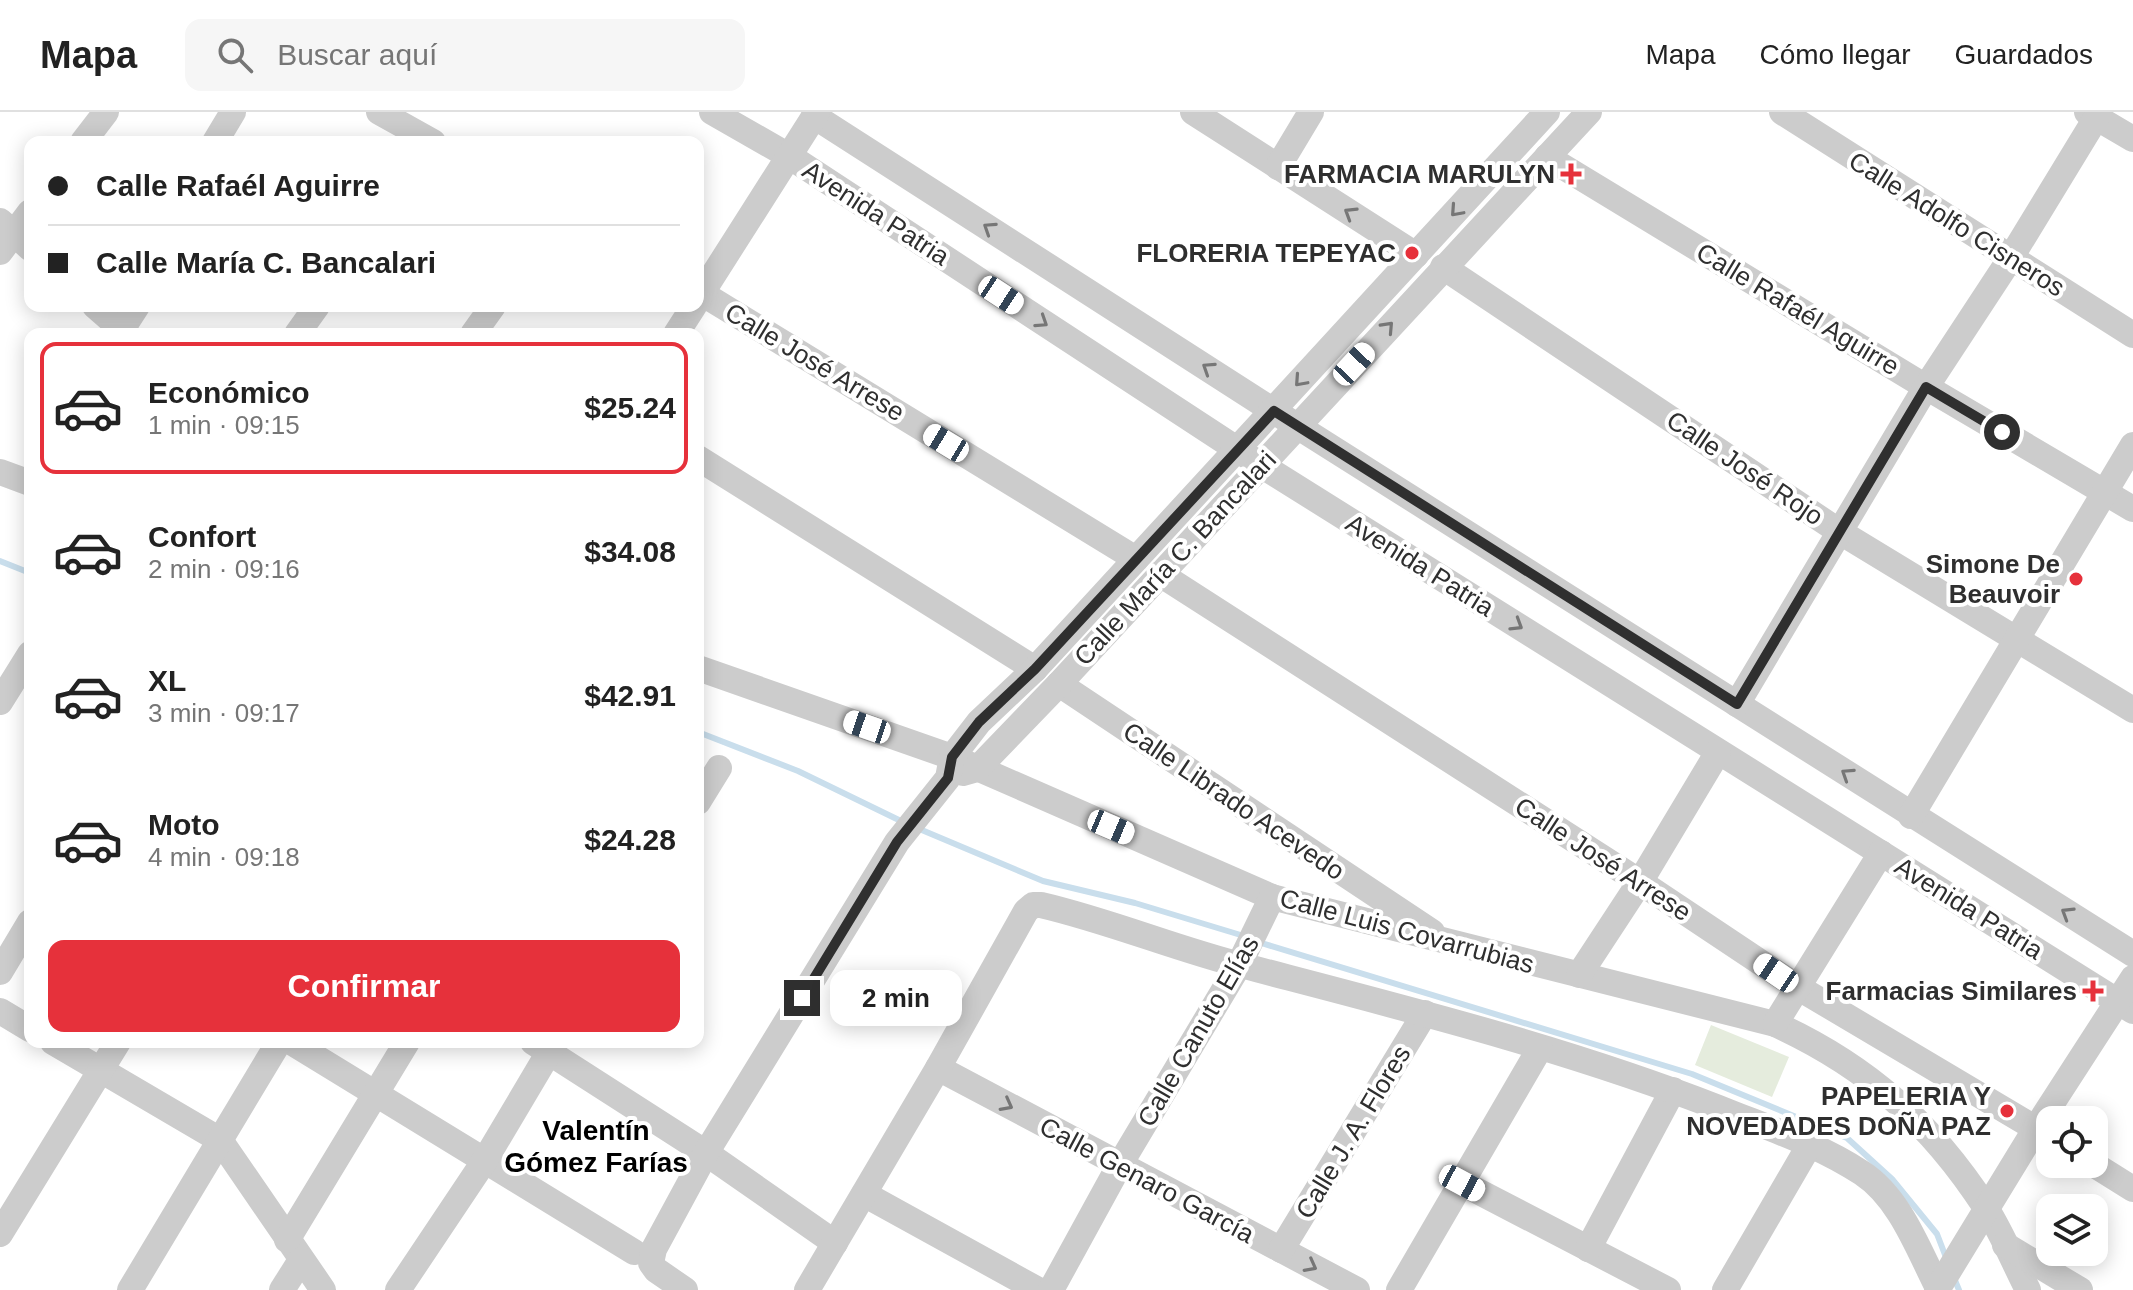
<!DOCTYPE html>
<html lang="es">
<meta charset="utf-8">
<style>
body{margin:0;font-family:Arial,sans-serif;background:#f6f6f6;color:#222;height:100vh;display:flex;flex-direction:column;font-size:30px;white-space:nowrap}
*{box-sizing:border-box;margin:0}
p{font-size:26px;color:#767676}
.icon{flex:none;width:44px;height:44px;fill:none;stroke:currentColor;stroke-width:2;stroke-linecap:round;stroke-linejoin:round}
.map{position:relative;flex:1;overflow:hidden}
.sheet{position:absolute;left:24px;top:216px;width:680px;height:720px;display:flex;flex-direction:column;background:#fff;border-radius:16px;box-shadow:0 4px 20px #0003}
.sheet>*{flex:none}
.hud{position:absolute;left:24px;top:24px;width:680px;height:176px;border-radius:16px;box-shadow:0 4px 20px #0003;display:grid;align-content:center;height:176px;padding:0 24px;background:#fff}
.fabs{position:absolute;left:2036px;top:994px;display:grid;gap:16px}
.fabs a{display:grid;place-items:center;width:72px;height:72px;border-radius:16px;background:#fff;box-shadow:0 4px 20px #0003;font-size:40px}
.end{position:absolute;width:36px;height:36px;margin:-18px;border:10px solid #2f2f2f;background:#fff;box-shadow:0 0 0 4px #fff}
.from{border-radius:50%}
.bubble{position:absolute;height:56px;border-radius:16px;background:#fff;box-shadow:0 4px 20px #0003;font-size:26px;font-weight:700;line-height:56px;text-align:center}
.car{position:absolute;width:24px;height:48px;margin:-24px -12px;border-radius:10px;box-shadow:0 0 6px 2px #0007;background:linear-gradient(#fff 24%,#345 0 40%,#fff 0 76%,#345 0 86%,#fff 0)}
.hud b{display:flex;align-items:center;gap:28px;height:76px;font-size:30px}
.hud b+b{border-top:2px solid #e0e0e0}
.hud i{width:20px;height:20px;background:#222}
ul{padding:14px 0 0;list-style:none}
li{display:flex;align-items:center;gap:24px;height:132px;margin:0 16px 12px;padding:0 8px;border:4px solid transparent;border-radius:16px}
li div{flex:1}
li b{display:block;font-size:30px}
li em{font-style:normal;font-weight:700}
li.current{border-color:#e6313b}
li>.icon{width:72px;height:72px;stroke-width:1.5}
.action{display:flex;gap:16px;margin-top:auto;padding:16px 24px}
.action a{flex:1;height:92px;border-radius:16px;background:#e6313b;color:#fff;font-size:32px;font-weight:700;line-height:92px;text-align:center}
header{display:flex;align-items:center;gap:48px;box-sizing:border-box;height:112px;padding:0 40px;background:#fff;border-bottom:2px solid #e0e0e0}
header strong{font-size:38px}
nav{display:flex;gap:44px;margin-inline-start:auto;font-size:28px}
.search{width:560px;height:72px;background:#f6f6f6;display:flex;align-items:center;gap:20px;box-sizing:border-box;padding:0 28px;border-radius:16px;color:#767676;font-size:30px}
.map>svg:first-child{display:block}
.green{fill:#e5ecdd}
.lines{fill:none;stroke-linecap:round;stroke-linejoin:round}
.stream{stroke:#c9deec;stroke-width:6}
.minor{stroke:#ccc;stroke-width:26}
.oneway{stroke:#767676}
.route{stroke:#2f2f2f;stroke-width:10}
.poi-dot{fill:#e6313b;stroke:#fff;stroke-width:3}
.labels{text-anchor:middle;dominant-baseline:central;stroke-width:8;stroke-linejoin:round;paint-order:stroke}
.poi-label{font-size:26px;font-weight:bold;fill:#2f2f2f;stroke:#fff;text-anchor:end}
.street-label{font-size:26px;fill:#2f2f2f;stroke:#fff}
.neighbourhood-label{font-size:28px;font-weight:bold;fill:#000;stroke:#fff}
</style>
<header>
<strong>Mapa</strong>
<div class="search"><svg class="icon" aria-label="search" viewBox="0 0 24 24"><circle cx="10" cy="10" r="6"/><path d="M15 15l6 6"/></svg>Buscar aquí</div>
<nav><a>Mapa</a><a>Cómo llegar</a><a>Guardados</a></nav>
</header>
<div class="map">
<svg width="2133" height="1178" viewBox="0 0 2133 1178">
<rect width="100%" height="100%" fill="#fff"/>
<!-- green -->
<path class="green" d="M1711 913 1789 945 1772 985 1695 953Z"/>
<g class="lines">
<!-- stream -->
<g class="stream">
<path d="M0 449 30 461"/>
<path d="M698 620 798 659 903 710"/>
<path d="M917 716 1043 769 1135 791 1244 824"/>
<path d="M1258 830 1692 962 1847 1026 1892 1067 1937 1122 1947 1148"/>
<path d="M1954 1166 1959 1178"/>
</g>
<!-- minor -->
<g class="minor">
<path d="M379 0 433 30"/>
<path d="M712 0 789 44 1261 353 2133 899"/>
<path d="M1193 0 1416 143"/>
<path d="M1782 0 2133 223"/>
<path d="M2087 0 2133 27"/>
<path d="M814 4 1297 314 2133 842"/>
<path d="M83 30 106 0"/>
<path d="M215 30 233 0"/>
<path d="M1547 45 1926 275 2133 397"/>
<path d="M1278 55 1311 0"/>
<path d="M0 109 30 136"/>
<path d="M0 140 30 100"/>
<path d="M1443 155 1840 420 2133 598"/>
<path d="M698 179 1136 447"/>
<path d="M698 187 817 0"/>
<path d="M95 194 127 222"/>
<path d="M119 222 137 194"/>
<path d="M297 222 317 194"/>
<path d="M473 222 493 194"/>
<path d="M676 222 694 194"/>
<path d="M698 346 1035 557"/>
<path d="M0 360 30 371"/>
<path d="M1160 462 1640 770 1799 876 2050 1025"/>
<path d="M698 556 952 645 1272 785 1775 912C1867 954 1931 1011 1986 1096 2002 1121 2014 1151 2028 1178"/>
<path d="M1059 572 1432 820"/>
<path d="M0 590 30 542"/>
<path d="M1737 592 1926 275 2010 147 2096 6"/>
<path d="M963 661 977 657 1059 572 1589 0"/>
<path d="M698 690 719 656"/>
<path d="M1911 704 2133 333"/>
<path d="M0 860 30 810"/>
<path d="M1579 863 1640 770 1718 640"/>
<path d="M0 899 30 917"/>
<path d="M1775 912 1881 741"/>
<path d="M53 930 220 1028 323 1178"/>
<path d="M291 930 634 1140"/>
<path d="M533 930 706 1041 835 1131"/>
<path d="M938 956 1357 1178"/>
<path d="M2093 1052 2133 1077"/>
<path d="M1462 1071 1668 1178"/>
<path d="M864 1082 1038 1178"/>
<path d="M0 1122 118 930"/>
<path d="M287 1128 407 930"/>
<path d="M2005 1133 2080 1178"/>
<path d="M1588 1137 1673 978"/>
<path d="M1281 1138 1425 901"/>
<path d="M130 1178 279 930"/>
<path d="M282 1178 301 1148"/>
<path d="M398 1178 485 1048 555 930"/>
<path d="M685 1178 656 1158 651 1151 654 1137 706 1041 897 730 948 666 952 645 979 610 1035 557 1547 0"/>
<path d="M807 1178 938 956 1026 799 1033 793H1041C1110 809 1176 837 1244 854 1404 896 1565 936 1719 996 1768 1016 1818 1032 1862 1061 1900 1086 1918 1137 1938 1176"/>
<path d="M1051 1178 1119 1054 1239 853 1272 785"/>
<path d="M1399 1178 1540 936"/>
<path d="M1725 1178 1810 1032"/>
<path d="M1937 1178 2036 1016 2133 866"/>
</g>
</g>
<!-- one-way arrows -->
<defs><path id="oneway-chevron" d="M-2-3.5L2.5 0L-2 3.5" fill="none" stroke-width="1.6" stroke-linecap="round" stroke-linejoin="round" transform="scale(2)"/></defs>
<g class="oneway">
<use href="#oneway-chevron" transform="translate(1456 99) rotate(132)"/>
<use href="#oneway-chevron" transform="translate(1350 101) rotate(-148)"/>
<use href="#oneway-chevron" transform="translate(989 116) rotate(-147)"/>
<use href="#oneway-chevron" transform="translate(1042 210) rotate(33)"/>
<use href="#oneway-chevron" transform="translate(1388 215) rotate(-47)"/>
<use href="#oneway-chevron" transform="translate(1208 256) rotate(-147)"/>
<use href="#oneway-chevron" transform="translate(1300 269) rotate(132)"/>
<use href="#oneway-chevron" transform="translate(1517 513) rotate(32)"/>
<use href="#oneway-chevron" transform="translate(1847 662) rotate(-147)"/>
<use href="#oneway-chevron" transform="translate(2067 801) rotate(-148)"/>
<use href="#oneway-chevron" transform="translate(1007 993) rotate(28)"/>
<use href="#oneway-chevron" transform="translate(1311 1154) rotate(28)"/>
</g>
<g class="lines">
<!-- route -->
<path class="route" d="M802 886 897 730 948 666 952 645 979 610 1035 557 1274 299 1737 592 1926 275 2002 320"/>
</g>
<!-- markers -->
<g class="poi-dot">
<path d="M1567 50h8v8h8v8h-8v8h-8v-8h-8v-8h8z"/>
<circle cx="1412" cy="141" r="8"/>
<circle cx="2076" cy="467" r="8"/>
<path d="M2089 867h8v8h8v8h-8v8h-8v-8h-8v-8h8z"/>
<circle cx="2007" cy="999" r="8"/>
</g>
<g class="labels">
<!-- poi labels -->
<g class="poi-label">
<text x="1555" y="62">FARMACIA MARULYN</text>
<text x="1396" y="141">FLORERIA TEPEYAC</text>
<text x="2060" y="452">Simone De<tspan x="2060" dy="30">Beauvoir</tspan></text>
<text x="2077" y="879">Farmacias Similares</text>
<text x="1991" y="984">PAPELERIA Y<tspan x="1991" dy="30">NOVEDADES DOÑA PAZ</tspan></text>
</g>
<!-- street labels -->
<g class="street-label">
<text transform="translate(876 101) rotate(33)">Avenida Patria</text>
<text transform="translate(1957 112) rotate(32)">Calle Adolfo Cisneros</text>
<text transform="translate(1798 197) rotate(31)">Calle Rafaél Aguirre</text>
<text transform="translate(815 250) rotate(31)">Calle José Arrese</text>
<text transform="translate(1745 356) rotate(34)">Calle José Rojo</text>
<text transform="translate(1175 446) rotate(-47)">Calle María C. Bancalari</text>
<text transform="translate(1420 453) rotate(32)">Avenida Patria</text>
<text transform="translate(1234 689) rotate(34)">Calle Librado Acevedo</text>
<text transform="translate(1603 747) rotate(33)">Calle José Arrese</text>
<text transform="translate(1969 796) rotate(32)">Avenida Patria</text>
<text transform="translate(1407 819) rotate(15)">Calle Luis Covarrubias</text>
<text transform="translate(1198 919) rotate(-60)">Calle Canuto Elías</text>
<text transform="translate(1353 1020) rotate(-59)">Calle J. A. Flores</text>
<text transform="translate(1147 1068) rotate(28)">Calle Genaro García</text>
</g>
<!-- neighbourhood labels -->
<g class="neighbourhood-label">
<text x="596" y="1018">Valentín<tspan x="596" dy="32">Gómez Farías</tspan></text>
</g>
</g>
</svg>
<div class="fabs">
<a><svg class="icon" aria-label="locate" viewBox="0 0 24 24"><circle cx="12" cy="12" r="6"/><path d="M12 2v4M12 18v4M2 12h4M18 12h4"/></svg></a>
<a><svg class="icon" aria-label="layers" viewBox="0 0 24 24"><path d="M12 4l9 5-9 5-9-5zM3 14l9 5 9-5"/></svg></a>
</div>
<i class="end from" style="left:2002px;top:320px"></i>
<i class="end" style="left:802px;top:886px"></i>
<div class="bubble" style="left:830px;top:858px;width:132px">2 min</div>
<i class="car" style="left:1001px;top:183px;rotate:123deg"></i>
<i class="car" style="left:1354px;top:252px;rotate:43deg"></i>
<i class="car" style="left:946px;top:331px;rotate:301deg"></i>
<i class="car" style="left:867px;top:615px;rotate:289deg"></i>
<i class="car" style="left:1111px;top:715px;rotate:113deg"></i>
<i class="car" style="left:1776px;top:861px;rotate:304deg"></i>
<i class="car" style="left:1462px;top:1071px;rotate:118deg"></i>
<div class="hud">
<b><i class="from"></i>Calle Rafaél Aguirre</b>
<b><i></i>Calle María C. Bancalari</b>
</div>
<section class="sheet">
<ul>
<li class="current"><svg class="icon" aria-label="car" viewBox="0 0 24 24"><path d="M5 17H2v-5l4-1 3-4h7l3 4 3 1v5h-3M9 17h6M6 11h13"/><circle cx="7" cy="17" r="2"/><circle cx="17" cy="17" r="2"/></svg><div><b>Económico</b><p>1 min · 09:15</p></div><em>$25.24</em></li>
<li><svg class="icon" aria-label="car" viewBox="0 0 24 24"><path d="M5 17H2v-5l4-1 3-4h7l3 4 3 1v5h-3M9 17h6M6 11h13"/><circle cx="7" cy="17" r="2"/><circle cx="17" cy="17" r="2"/></svg><div><b>Confort</b><p>2 min · 09:16</p></div><em>$34.08</em></li>
<li><svg class="icon" aria-label="car" viewBox="0 0 24 24"><path d="M5 17H2v-5l4-1 3-4h7l3 4 3 1v5h-3M9 17h6M6 11h13"/><circle cx="7" cy="17" r="2"/><circle cx="17" cy="17" r="2"/></svg><div><b>XL</b><p>3 min · 09:17</p></div><em>$42.91</em></li>
<li><svg class="icon" aria-label="car" viewBox="0 0 24 24"><path d="M5 17H2v-5l4-1 3-4h7l3 4 3 1v5h-3M9 17h6M6 11h13"/><circle cx="7" cy="17" r="2"/><circle cx="17" cy="17" r="2"/></svg><div><b>Moto</b><p>4 min · 09:18</p></div><em>$24.28</em></li>
</ul>
<div class="action"><a>Confirmar</a></div>
</section>
</div>
